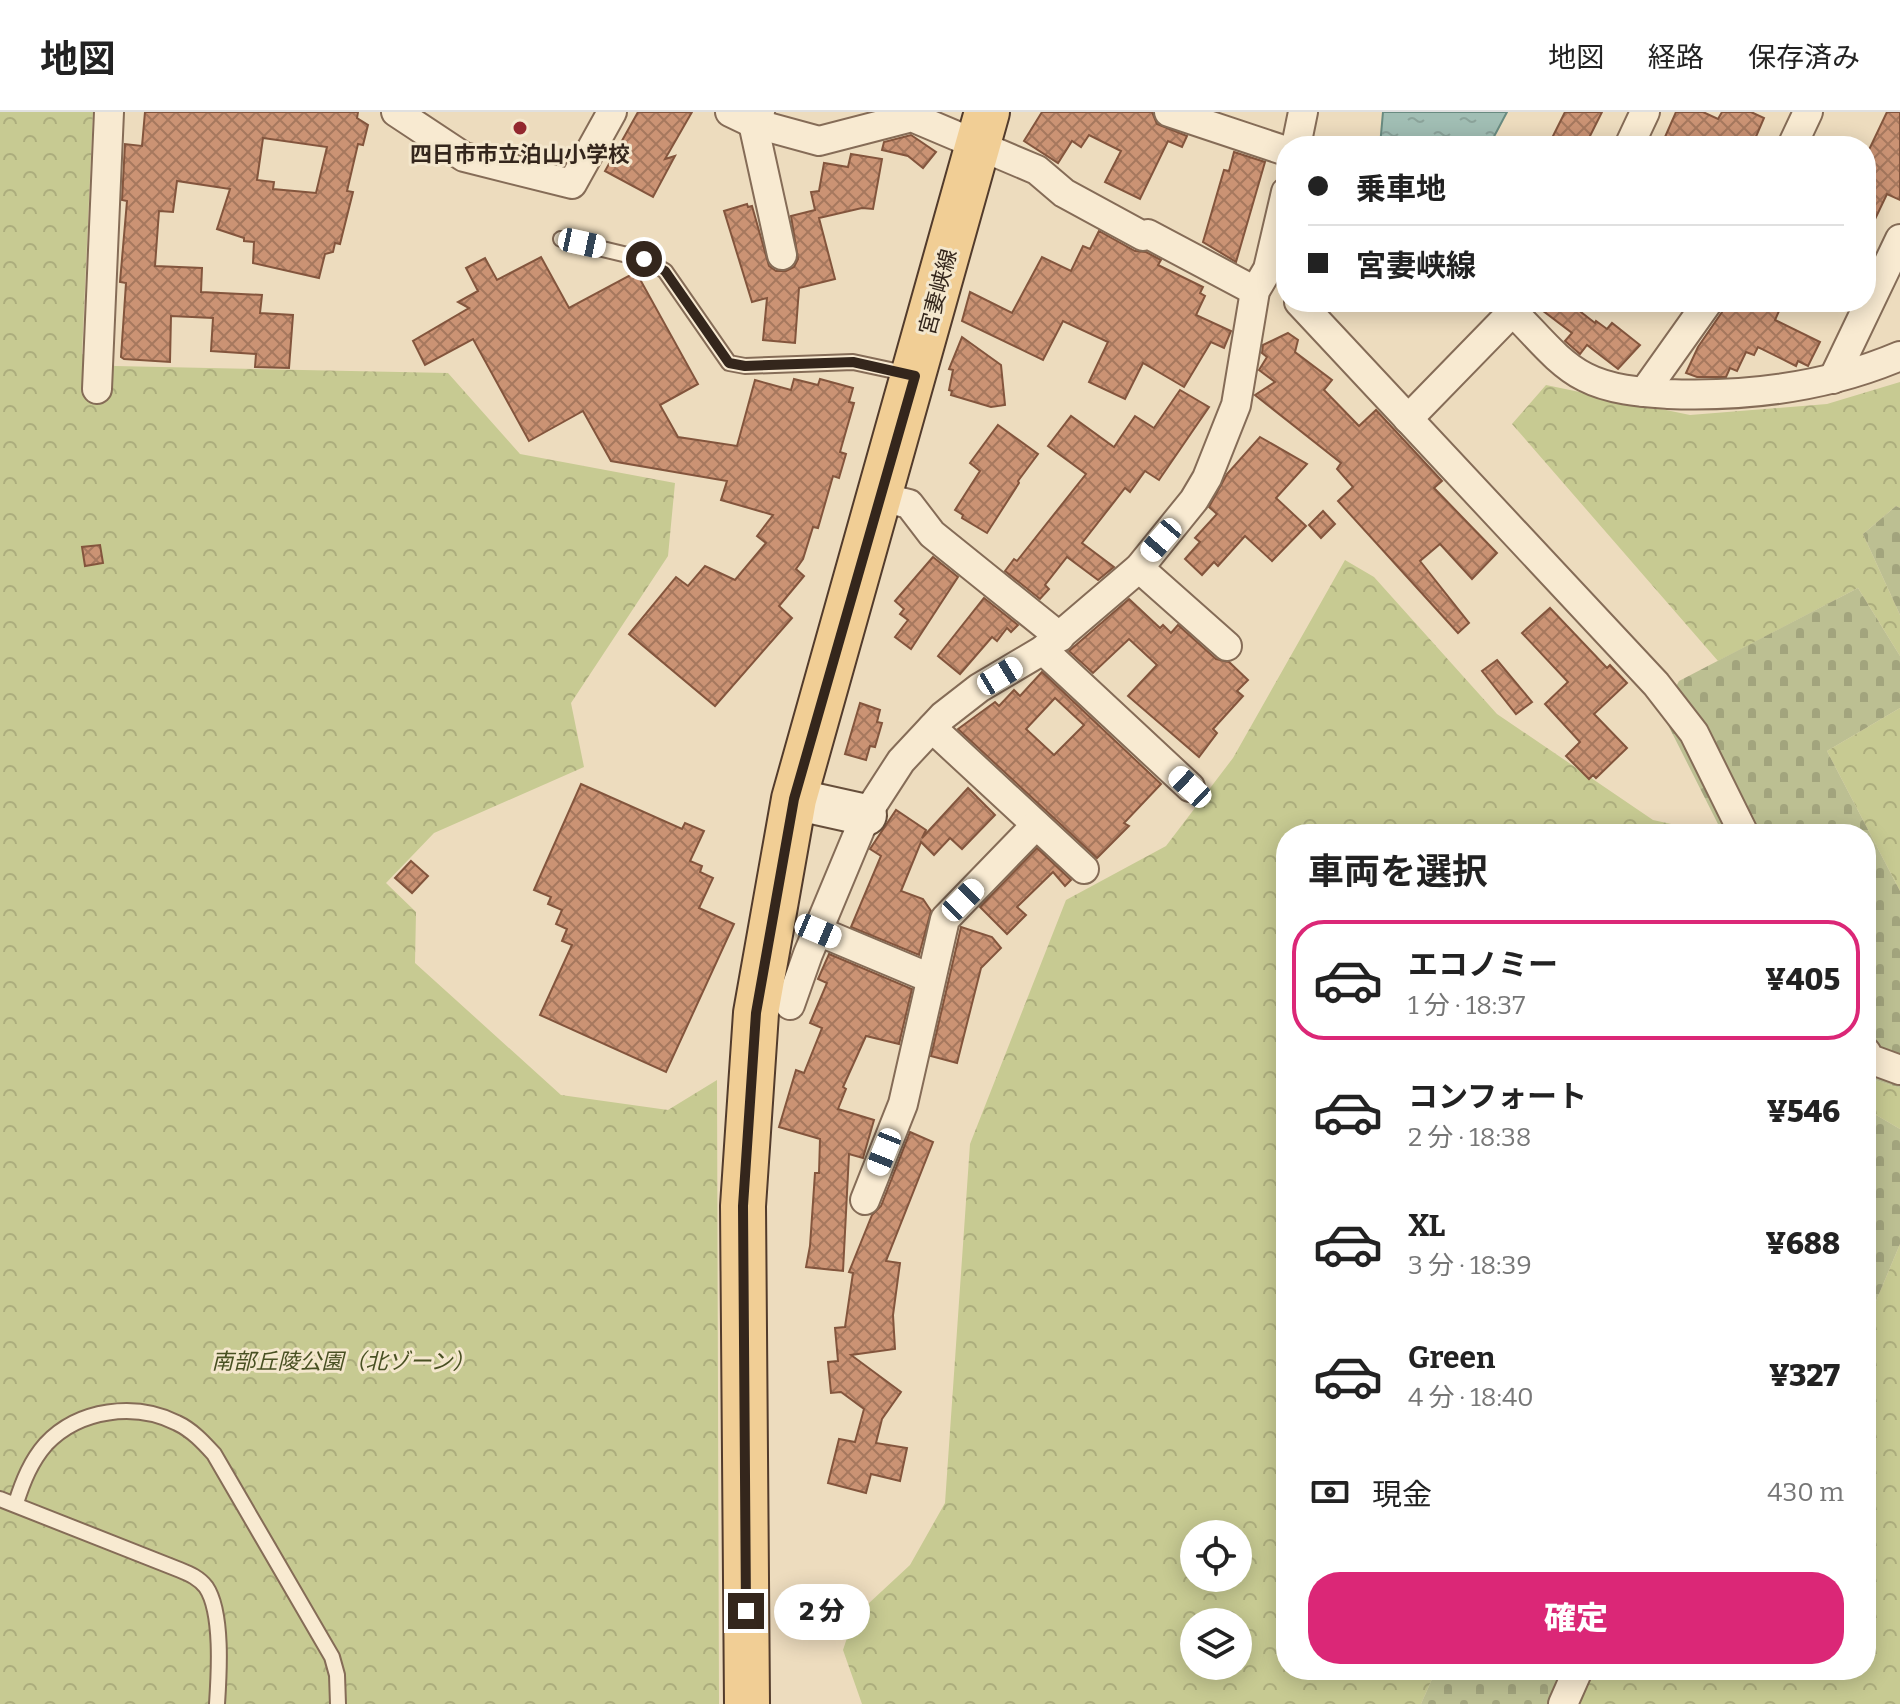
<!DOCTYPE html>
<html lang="ja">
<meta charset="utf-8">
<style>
body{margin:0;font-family:Bitter,"Noto Sans JP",serif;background:#f6f6f6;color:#222;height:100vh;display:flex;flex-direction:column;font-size:30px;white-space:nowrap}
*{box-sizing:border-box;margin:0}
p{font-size:26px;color:#767676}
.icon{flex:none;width:44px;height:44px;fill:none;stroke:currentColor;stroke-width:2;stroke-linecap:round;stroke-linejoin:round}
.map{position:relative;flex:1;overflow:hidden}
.panel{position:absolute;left:1276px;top:712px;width:600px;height:856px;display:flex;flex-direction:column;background:#fff;border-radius:32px;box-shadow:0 4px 20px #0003}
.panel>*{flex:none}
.hud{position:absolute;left:1276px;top:24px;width:600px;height:176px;border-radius:32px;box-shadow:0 4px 20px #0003;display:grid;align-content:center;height:176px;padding:0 32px;background:#fff}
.fabs{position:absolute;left:1180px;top:1408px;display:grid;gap:16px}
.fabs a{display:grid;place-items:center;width:72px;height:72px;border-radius:50%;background:#fff;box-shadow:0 4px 20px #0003;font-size:40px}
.end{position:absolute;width:36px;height:36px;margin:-18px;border:10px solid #34261c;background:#fff;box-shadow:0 0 0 4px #fff}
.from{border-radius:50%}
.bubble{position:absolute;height:56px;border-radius:28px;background:#fff;box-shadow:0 4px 20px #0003;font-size:26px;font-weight:800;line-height:56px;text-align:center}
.car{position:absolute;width:24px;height:48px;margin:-24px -12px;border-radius:10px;box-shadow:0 0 6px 2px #0007;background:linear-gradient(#fff 24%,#345 0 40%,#fff 0 76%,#345 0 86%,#fff 0)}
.hud b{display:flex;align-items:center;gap:28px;height:76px;font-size:30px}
.hud b+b{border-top:2px solid #e0e0e0}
.hud i{width:20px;height:20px;background:#222}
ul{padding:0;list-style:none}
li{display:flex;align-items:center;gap:24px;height:120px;margin:0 16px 12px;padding:0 16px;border:4px solid transparent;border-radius:32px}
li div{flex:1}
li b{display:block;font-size:30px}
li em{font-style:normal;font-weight:800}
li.active{border-color:#db2777}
li>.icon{width:72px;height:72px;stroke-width:1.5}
h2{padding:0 32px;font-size:36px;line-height:96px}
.pay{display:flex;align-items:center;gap:20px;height:88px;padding:0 32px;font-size:30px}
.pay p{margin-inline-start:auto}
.action{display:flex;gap:16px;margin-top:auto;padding:16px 32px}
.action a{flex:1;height:92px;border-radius:32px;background:#db2777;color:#fff;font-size:32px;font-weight:800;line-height:92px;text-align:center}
header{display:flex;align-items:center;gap:48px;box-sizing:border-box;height:112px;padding:0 40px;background:#fff;border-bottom:2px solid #e0e0e0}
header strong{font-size:38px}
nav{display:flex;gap:44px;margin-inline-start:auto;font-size:28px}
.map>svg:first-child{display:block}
.forest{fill:url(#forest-crowns);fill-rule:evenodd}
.cemetery{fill:url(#cemetery-stones)}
.water{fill:url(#water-ripples);stroke:#698b81;stroke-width:2}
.building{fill:url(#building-cross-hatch);stroke:#83553d;stroke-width:2;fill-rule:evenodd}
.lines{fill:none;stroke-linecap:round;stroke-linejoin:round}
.lane-casing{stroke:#856c57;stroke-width:18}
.street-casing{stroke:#856c57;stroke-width:32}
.secondary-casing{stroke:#664e3b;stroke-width:44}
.primary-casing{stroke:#523b2c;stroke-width:48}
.lane{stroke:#f8ead1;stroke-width:14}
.street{stroke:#f8ead1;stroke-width:28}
.secondary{stroke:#f8ead1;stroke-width:40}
.primary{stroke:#f1ce95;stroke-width:44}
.route{stroke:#34261c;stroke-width:10}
.poi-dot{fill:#93282f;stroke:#f4e7cd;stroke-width:3}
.labels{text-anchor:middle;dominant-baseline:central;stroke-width:6;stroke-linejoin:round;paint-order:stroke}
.poi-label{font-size:22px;font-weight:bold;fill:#34261c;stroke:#f4e7cd}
.street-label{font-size:22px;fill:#34261c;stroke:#f4e7cd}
.park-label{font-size:22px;font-style:italic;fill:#485022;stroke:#f4e7cd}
</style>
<header>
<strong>地図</strong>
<nav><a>地図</a><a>経路</a><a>保存済み</a></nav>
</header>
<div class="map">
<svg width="1900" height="1592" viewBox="0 0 1900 1592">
<defs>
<pattern id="forest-crowns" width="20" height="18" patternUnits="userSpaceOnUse" patternTransform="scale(2)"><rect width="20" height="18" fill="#c7ca92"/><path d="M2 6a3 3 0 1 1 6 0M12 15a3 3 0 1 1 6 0" fill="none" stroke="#acad7d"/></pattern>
<pattern id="cemetery-stones" width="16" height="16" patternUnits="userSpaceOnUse" patternTransform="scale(2)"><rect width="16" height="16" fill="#bcbf92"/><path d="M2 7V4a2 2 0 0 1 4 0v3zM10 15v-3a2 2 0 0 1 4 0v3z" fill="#a2a47d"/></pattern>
<pattern id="water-ripples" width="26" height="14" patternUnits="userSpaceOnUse" patternTransform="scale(2)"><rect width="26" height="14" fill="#a1beb4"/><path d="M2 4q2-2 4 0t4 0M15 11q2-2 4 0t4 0" fill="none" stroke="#8ba39a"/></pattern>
<pattern id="building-cross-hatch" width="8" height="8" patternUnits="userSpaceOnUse" patternTransform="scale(2)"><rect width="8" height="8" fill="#cb9374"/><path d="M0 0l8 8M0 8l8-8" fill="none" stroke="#a6785e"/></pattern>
</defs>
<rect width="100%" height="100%" fill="#eddcbe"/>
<!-- forest -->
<g class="forest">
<path d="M0 0H93L82 242 115 254 448 261 520 342 675 371 668 444 571 591 584 655 434 721 386 771 416 800 415 851 561 983 668 998 717 968 719 1592H0Z"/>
<path d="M1900 270V396L1896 394 1863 422 1900 503V544L1858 476 1718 549 1512 312 1546 273 1690 303 1827 292Z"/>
<path d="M1345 448 1374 465 1497 602 1653 708 1717 722H1286V1558H1436L1421 1592H862L843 1538 854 1505 910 1453 945 1391 970 1032 1066 788 1166 734 1233 646ZM1194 1422H1238V1466H1194ZM1194 1510H1238V1554H1194Z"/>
<path d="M1900 596V779L1827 639Z"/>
<path d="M1866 965 1900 976V1017L1866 997Z"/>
<path d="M1900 1132V1592H1580L1594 1558H1866V1213Z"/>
</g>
<!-- cemetery -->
<g class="cemetery">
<path d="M1896 394 1900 396V503L1863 422Z"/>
<path d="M1858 476 1900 544V596L1827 639 1900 779V976L1866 965V722H1723L1662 601 1679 569Z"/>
<path d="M1866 997 1900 1017V1132L1866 1213Z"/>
<path d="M1436 1558H1594L1580 1592H1421Z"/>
</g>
<!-- water -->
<path class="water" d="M1383 0H1507L1489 34H1380Z"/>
<!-- building -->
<g class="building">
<path d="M145 0H358L357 6 368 13 363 33 358 32 347 79 353 80 340 132 335 131 333 140 325 142 319 166 253 151 254 130 244 129V126L217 117 230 77 177 69 173 100 159 99 155 154 202 156 201 180 262 183 260 201 293 203 289 256 255 255 256 242 211 239 213 206 171 204 170 250 124 247 121 245 126 171 120 170 127 89 122 88 125 32 142 34ZM263 26 327 35 316 81 273 77 274 70 257 68Z"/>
<path d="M638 0H692L665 47 675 44 653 85 605 59Z"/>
<path d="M1042 0H1152L1157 12 1187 24 1182 35 1168 29 1140 87 1105 70 1121 39 1089 23 1081 35 1072 29 1058 51 1024 29Z"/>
<path d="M1565 0H1602L1585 34H1548Z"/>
<path d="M1676 0H1703L1718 7 1722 0H1751L1764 6 1752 34H1661Z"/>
<path d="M1887 0H1900V88L1887 82 1866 126V44Z"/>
<path d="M911 23 936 40 923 56 908 44 882 38 884 30Z"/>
<path d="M1234 40 1265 50 1236 150 1203 130 1224 58 1229 59Z"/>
<path d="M851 42 882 47 873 97 862 96 819 106 835 167 799 176 795 231 763 228 767 186 752 190 724 99 747 92 748 95 752 94 769 154 776 159H786L794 155 798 147 791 104 815 98 811 80 819 79 824 51 848 55Z"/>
<path d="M1099 119 1135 139 1146 140 1161 148 1158 153 1203 175 1200 181 1205 184 1196 203 1231 219 1224 236 1211 230 1184 275 1143 251 1125 287 1089 270 1108 230 1063 209 1043 248 962 209 970 180 1012 201 1042 145 1071 159 1083 134 1090 137Z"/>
<path d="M541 145 569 196 636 160 698 272 660 293 678 325 737 334 755 268 791 278 794 267 818 273 820 267 853 276 849 290 854 291 840 340 846 342 839 366 833 364 818 416 813 415 803 447 796 457 804 464 779 494 792 506 715 594 629 522 676 465 688 474 705 454 735 468 766 431 757 424 773 403 721 388 727 369 611 349 583 299 529 329 473 227 425 253 413 229 469 196 458 190 478 179 466 156 485 146 497 168Z"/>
<path d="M1539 190H1568L1595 211 1596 209 1607 217 1612 211 1640 233 1618 257 1587 233 1580 242 1565 229 1572 221 1538 195Z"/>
<path d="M1725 190H1783L1775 208 1820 230 1808 254 1798 249 1796 254 1758 235 1754 243 1746 240 1737 259 1730 256 1726 265H1697L1686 261 1698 235 1722 200Z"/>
<path d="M1288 221 1298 228 1295 240 1332 268 1324 278 1359 314 1376 298 1442 369 1434 376 1497 441 1472 467 1440 432 1420 449 1469 511 1458 521 1338 389 1353 375 1337 357 1341 351 1255 283 1275 270 1259 258 1267 245 1262 241 1263 233Z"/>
<path d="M962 225 1001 253 1005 293 991 295 951 283 952 279 949 278 953 258 949 257Z"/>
<path d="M1180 278 1209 295 1159 368 1145 359 1130 380 1125 376 1082 431 1114 455 1098 468 1067 445 1045 473 1049 477 1040 487 1005 459 1014 447 1017 449 1086 362 1048 334 1071 304 1114 335 1135 304 1154 316Z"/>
<path d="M998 313 1038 342 1018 369 1019 371 987 421 962 406 963 403 955 398 980 359 970 351Z"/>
<path d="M1260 325 1307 352 1276 386 1306 414 1272 449 1245 424 1218 454 1214 450 1202 463 1185 447 1200 430 1195 426 1217 402 1209 395 1227 362Z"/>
<path d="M1323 399 1335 412 1321 426 1309 413Z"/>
<path d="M100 433 103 451 85 454 82 435Z"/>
<path d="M933 445 958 465 911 537 895 525 908 508 900 502 904 497 895 489Z"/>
<path d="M984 486 1018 513 1011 520 1007 516 997 529 992 525 960 562 938 544Z"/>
<path d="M1129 487 1160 516 1163 513 1171 521 1178 513 1216 547 1229 550 1248 568 1237 579 1243 584 1213 617 1217 621 1199 645 1128 584 1157 553 1129 527 1093 561 1069 539Z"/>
<path d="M1550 496 1607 556 1610 553 1627 571 1594 602 1627 636 1596 666 1593 663 1589 667 1566 644 1580 630 1545 592 1568 570 1522 521Z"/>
<path d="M1497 548 1532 590 1516 602 1482 559Z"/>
<path d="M1042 560 1161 672 1124 711 1129 714 1097 746 958 617 995 590 999 594 1014 578 1020 584ZM1055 586 1084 613 1054 643 1026 617Z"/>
<path d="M860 591 880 598 877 610 882 611 875 635 870 634 866 648 845 642Z"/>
<path d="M581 672 682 717 685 711 704 719 690 749 702 754 700 760 713 766 699 796 734 812 666 960 540 903 572 833 562 829 567 817 556 812 562 798 548 792 551 785 534 778Z"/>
<path d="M968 676 995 703 962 737 950 726 934 743 921 730 901 779 923 787 931 799 919 843 851 815 881 744 870 737 896 698 926 718 922 726Z"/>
<path d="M1037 736 1071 768 1065 774 1053 760 1017 795 1026 803 1007 822 980 795Z"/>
<path d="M411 749 428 764 412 781 395 766Z"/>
<path d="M961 815 992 825 1001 836 981 856 957 951 931 944Z"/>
<path d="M829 842 912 877 899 932 866 924 843 975 846 977 838 997 874 1008 863 1046 849 1042 843 1159 806 1155 810 1134 815 1061H819L820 1027 779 1015 796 958 804 961 822 916 810 911 827 871 818 867Z"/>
<path d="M910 1020 933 1030 886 1149 900 1151 893 1203 895 1237 851 1243 901 1280 882 1307 876 1331 907 1336 900 1369 871 1362 866 1381 828 1371 839 1327 855 1330 864 1297 841 1280 831 1281 828 1250 838 1249 835 1216 845 1215 853 1161 849 1160 872 1103 881 1094Z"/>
</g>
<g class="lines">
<!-- lane casing -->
<g class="lane-casing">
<g id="lane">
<path d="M561 127 644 147 665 159 729 251 745 254 853 250 909 262"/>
<path d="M0 1387 180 1458C190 1462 199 1466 206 1475 223 1500 219 1562 217 1592"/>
<path d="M16 1391C23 1369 31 1349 46 1332 79 1297 135 1290 177 1311 192 1318 203 1330 214 1342L332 1545 337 1563 338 1592"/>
</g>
</g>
<!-- street casing -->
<g class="street-casing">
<g id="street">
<path d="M396 0 464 45 572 72 612 0"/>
<path d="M730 0 753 11 819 29 912 5 1037 58 1064 81 1143 124 1148 122 1255 179"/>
<path d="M760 0 753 11 782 143"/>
<path d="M1169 0 1286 39"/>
<path d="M1296 34 1303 0"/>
<path d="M1629 34 1645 0"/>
<path d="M1792 34 1808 0"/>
<path d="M1299 190 1656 572 1694 621 1744 722"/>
<path d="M1513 200C1535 221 1557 251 1585 265 1610 278 1641 280 1668 282 1747 285 1827 275 1900 244"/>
<path d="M1833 267 1900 127"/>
<path d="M97 277 109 0"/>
<path d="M1644 280 1708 190"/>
<path d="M1408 307 1522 190"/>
<path d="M881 385 909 392 932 422 1060 525"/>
<path d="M1139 456 1227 534"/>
<path d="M1043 538 1190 675"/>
<path d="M932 616 1084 757"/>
<path d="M818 819 930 866"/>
<path d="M790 893 808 842 866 703 901 649 943 604 979 576 1043 538 1139 456 1194 388 1207 366 1236 293 1255 179 1268 157 1286 80"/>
<path d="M1866 940 1870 947 1900 958"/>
<path d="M865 1088 903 992 945 807 1036 713"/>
<path d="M1563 1592 1578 1558"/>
</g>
</g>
<!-- secondary casing -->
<g class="secondary-casing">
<path id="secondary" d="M794 687 866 703"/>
</g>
<!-- primary casing -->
<g class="primary-casing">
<path id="primary" d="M747 1592 743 1094 756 901 794 687 987 0"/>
</g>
<!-- lane -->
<use href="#lane" class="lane"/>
<!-- street -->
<use href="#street" class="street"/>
<!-- secondary -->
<use href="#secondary" class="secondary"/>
<!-- primary -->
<use href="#primary" class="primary"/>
</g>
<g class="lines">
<!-- route -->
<path class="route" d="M644 147 665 159 729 251 745 254 853 250 915 264 794 687 756 901 743 1094 746 1499"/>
</g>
<!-- markers -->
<circle class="poi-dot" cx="520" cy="16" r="8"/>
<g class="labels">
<!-- poi labels -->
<g class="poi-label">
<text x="520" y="42">四日市市立泊山小学校</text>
</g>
<!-- street labels -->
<g class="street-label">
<text transform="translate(938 180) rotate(-75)">宮妻峡線</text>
</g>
<!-- park labels -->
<g class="park-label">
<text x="343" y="1249">南部丘陵公園（北ゾーン）</text>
</g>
</g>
</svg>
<div class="fabs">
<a><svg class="icon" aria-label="locate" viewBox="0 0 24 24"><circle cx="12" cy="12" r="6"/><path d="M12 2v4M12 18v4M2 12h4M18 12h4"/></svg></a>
<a><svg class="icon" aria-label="layers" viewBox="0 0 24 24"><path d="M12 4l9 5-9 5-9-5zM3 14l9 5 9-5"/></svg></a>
</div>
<i class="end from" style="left:644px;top:147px"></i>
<i class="end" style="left:746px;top:1499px"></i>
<div class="bubble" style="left:774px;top:1472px;width:96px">2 分</div>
<i class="car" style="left:582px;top:131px;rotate:102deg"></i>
<i class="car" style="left:1161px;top:428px;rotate:221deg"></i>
<i class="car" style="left:1000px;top:564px;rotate:59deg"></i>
<i class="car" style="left:1190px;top:675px;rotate:313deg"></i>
<i class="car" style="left:963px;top:788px;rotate:45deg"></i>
<i class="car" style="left:818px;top:819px;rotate:113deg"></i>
<i class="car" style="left:884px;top:1040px;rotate:202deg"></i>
<div class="hud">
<b><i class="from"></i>乗車地</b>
<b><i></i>宮妻峡線</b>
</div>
<section class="panel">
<h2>車両を選択</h2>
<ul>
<li class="active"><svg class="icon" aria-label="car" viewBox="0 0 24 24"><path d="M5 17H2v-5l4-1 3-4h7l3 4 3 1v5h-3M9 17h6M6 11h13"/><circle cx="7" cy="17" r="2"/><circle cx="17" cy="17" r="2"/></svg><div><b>エコノミー</b><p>1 分 · 18:37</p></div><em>¥405</em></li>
<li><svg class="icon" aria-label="car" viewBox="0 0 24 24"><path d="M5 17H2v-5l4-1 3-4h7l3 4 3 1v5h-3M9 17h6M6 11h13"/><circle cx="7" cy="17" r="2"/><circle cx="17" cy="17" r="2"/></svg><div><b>コンフォート</b><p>2 分 · 18:38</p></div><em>¥546</em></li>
<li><svg class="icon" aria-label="car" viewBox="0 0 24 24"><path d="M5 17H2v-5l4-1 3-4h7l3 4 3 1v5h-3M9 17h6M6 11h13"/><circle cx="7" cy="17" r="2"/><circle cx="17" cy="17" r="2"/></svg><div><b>XL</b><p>3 分 · 18:39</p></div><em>¥688</em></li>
<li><svg class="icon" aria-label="car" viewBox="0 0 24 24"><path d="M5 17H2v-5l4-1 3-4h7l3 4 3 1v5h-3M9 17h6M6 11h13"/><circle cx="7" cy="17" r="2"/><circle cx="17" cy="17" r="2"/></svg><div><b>Green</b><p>4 分 · 18:40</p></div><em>¥327</em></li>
</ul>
<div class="pay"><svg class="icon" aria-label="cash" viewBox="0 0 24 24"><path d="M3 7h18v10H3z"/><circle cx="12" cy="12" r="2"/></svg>現金<p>430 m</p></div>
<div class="action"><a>確定</a></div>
</section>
</div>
